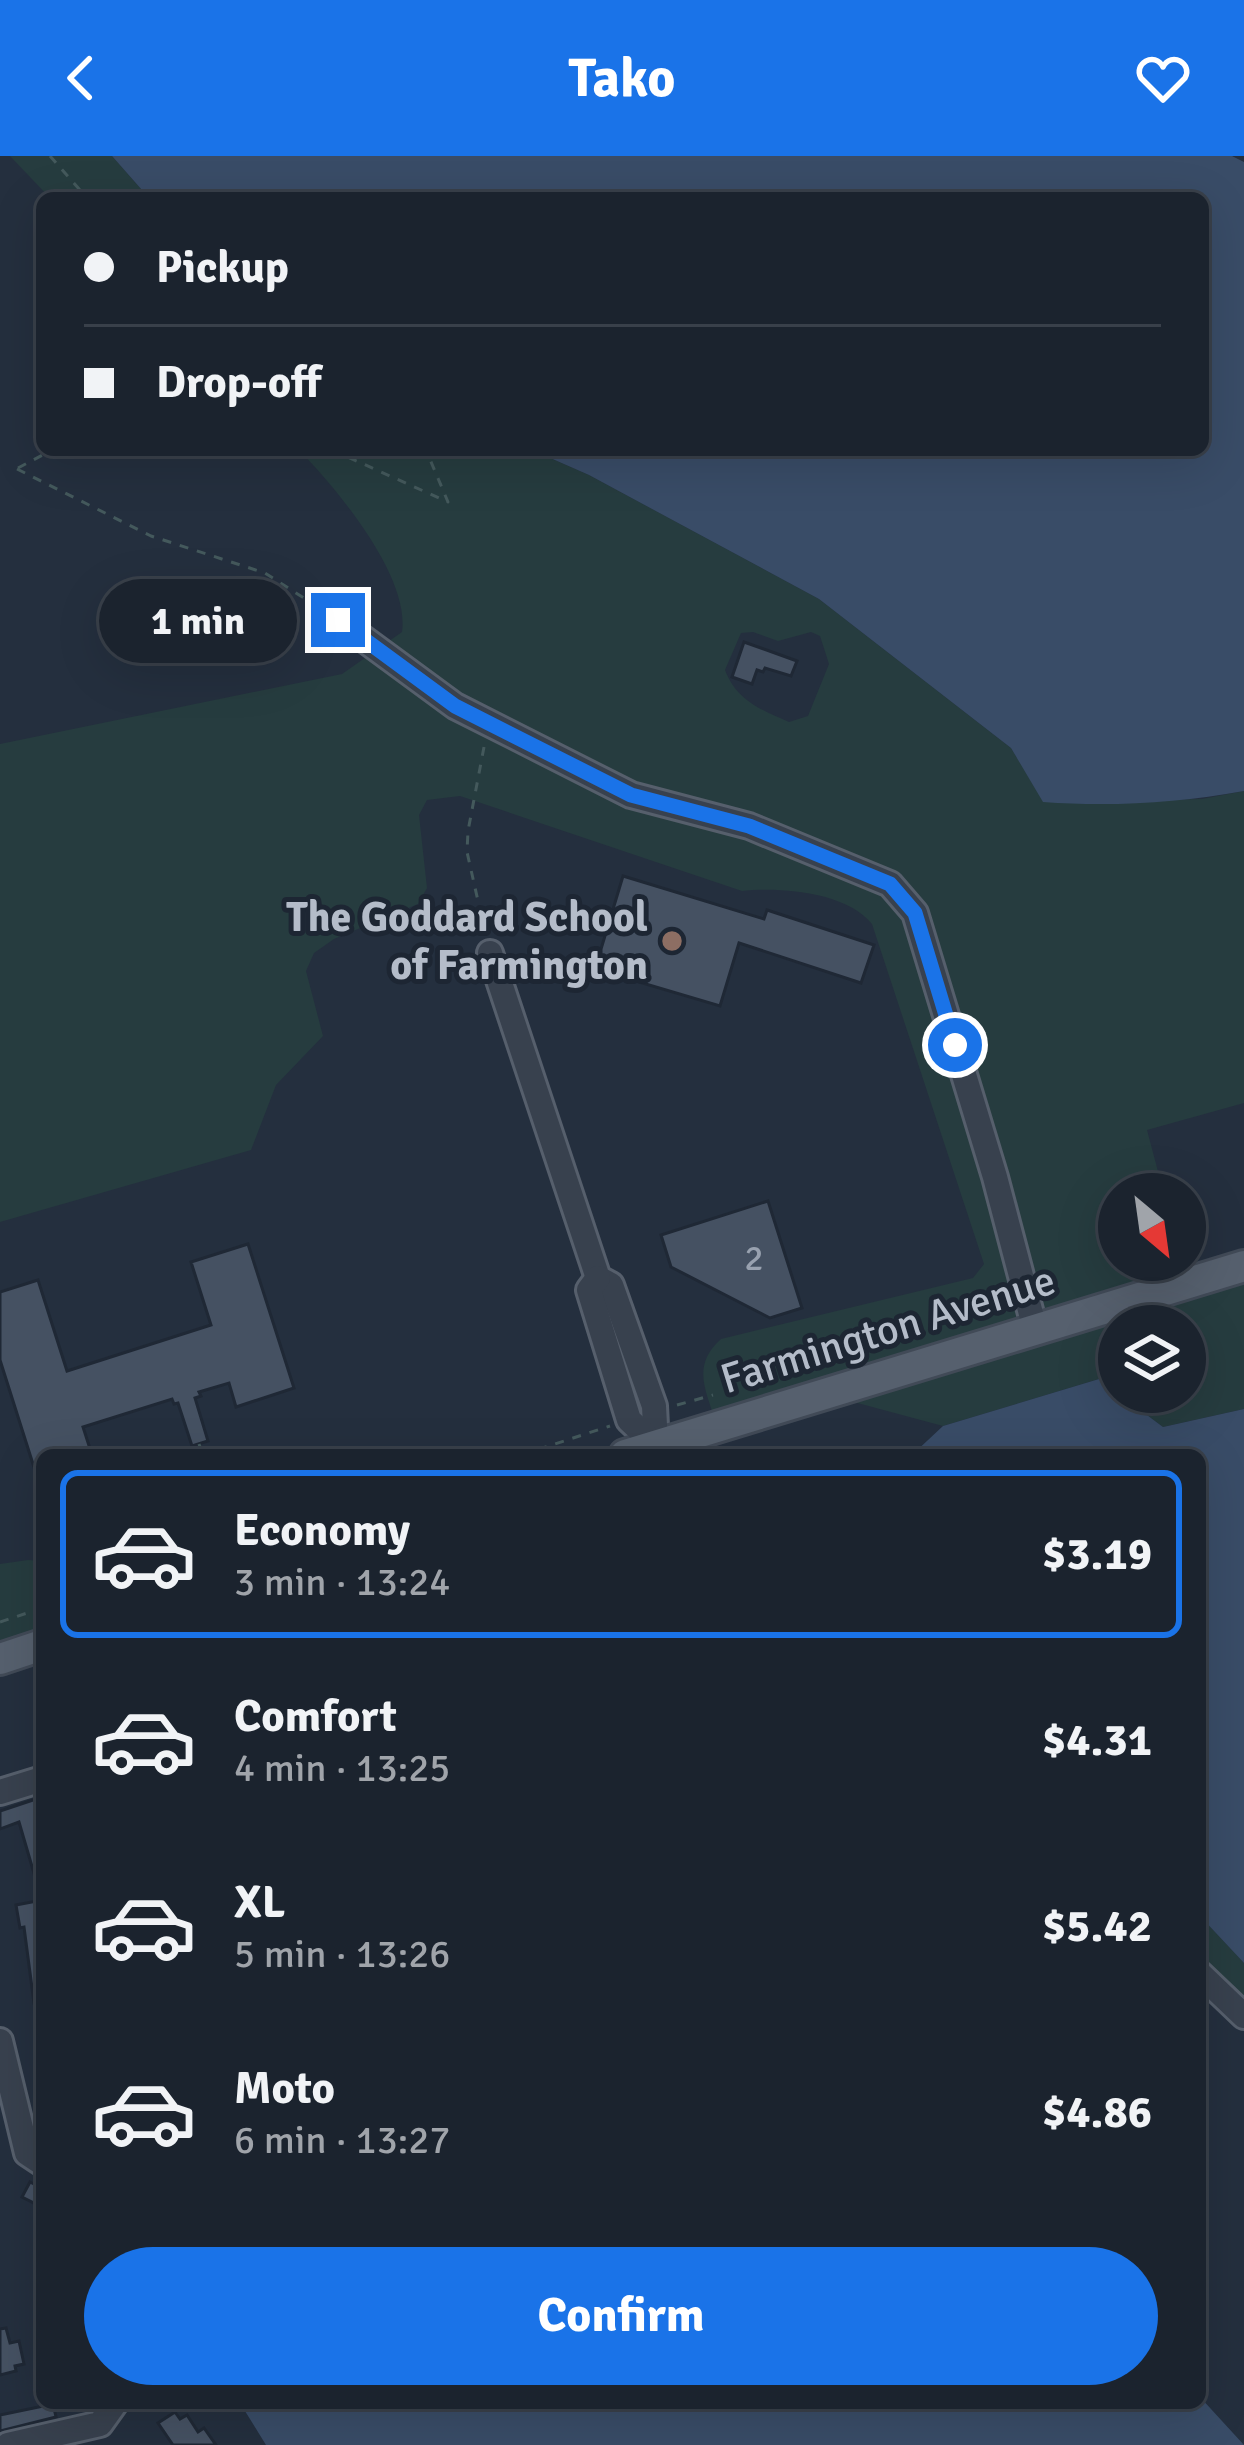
<!DOCTYPE html>
<meta charset="utf-8">
<style>
body{margin:0;font-family:Signika,sans-serif;background:#242b36;color:#f1f3f6;height:100vh;display:flex;flex-direction:column;font-size:45px;white-space:nowrap}
*{box-sizing:border-box;margin:0}
p{font-size:39px;color:#a0a4aa}
.icon{flex:none;width:66px;height:66px;fill:none;stroke:currentColor;stroke-width:2;stroke-linecap:round;stroke-linejoin:round}
.map{position:relative;flex:1;overflow:hidden}
.side{position:absolute;left:36px;top:1293px;width:1170px;height:960px;display:flex;flex-direction:column;background:#1b232e;border-radius:18px;box-shadow:0 12px 48px #0002,0 0 0 3px #39404a}
.side>*{flex:none}
.top-card{position:absolute;left:36px;top:36px;width:1173px;height:264px;border-radius:18px;box-shadow:0 12px 48px #0002,0 0 0 3px #39404a;display:grid;align-content:center;height:264px;padding:0 48px;background:#1b232e}
.needle{width:78px;rotate:151deg}
.tools{position:absolute;left:1098px;top:1017px;display:grid;gap:24px}
.tools a{display:grid;place-items:center;width:108px;height:108px;border-radius:50%;background:#1b232e;box-shadow:0 12px 48px #0002,0 0 0 3px #39404a;font-size:60px}
.end{position:absolute;width:54px;height:54px;margin:-27px;border:15px solid #1a73e8;background:#fff;box-shadow:0 0 0 6px #fff}
.from{border-radius:50%}
.bubble{position:absolute;height:84px;border-radius:42px;background:#1b232e;box-shadow:0 12px 48px #0002,0 0 0 3px #39404a;font-size:39px;font-weight:800;line-height:84px;text-align:center}
.top-card b{display:flex;align-items:center;gap:42px;height:114px;font-size:45px}
.top-card b+b{border-top:3px solid #39404a}
.top-card i{width:30px;height:30px;background:#f1f3f6}
ul{padding:21px 0 0;list-style:none}
li{display:flex;align-items:center;gap:36px;height:168px;margin:0 24px 18px;padding:0 24px;border:6px solid transparent;border-radius:18px}
li div{flex:1}
li b{display:block;font-size:45px}
li em{font-style:normal;font-weight:800}
li.selected{border-color:#1a73e8}
li>.icon{width:108px;height:108px;stroke-width:1.5}
.button{display:flex;gap:24px;margin-top:auto;padding:24px 48px}
.button a{flex:1;height:138px;border-radius:72px;background:#1a73e8;color:#fff;font-size:48px;font-weight:800;line-height:138px;text-align:center}
header{display:flex;justify-content:space-between;align-items:center;height:156px;padding:0 48px;background:#1a73e8;color:#fff;font-size:54px;font-weight:800}
.map>svg:first-child{display:block}
.green{fill:#263c3f;fill-rule:evenodd}
.water{fill:#394c67}
.building{fill:#455162;stroke:#1f2835;stroke-width:3}
.lines{fill:none;stroke-linecap:round;stroke-linejoin:round}
.minor-casing{stroke:#565f6c;stroke-width:30}
.major-casing{stroke:#414a57;stroke-width:36}
.path{stroke:#44595c;stroke-width:3;stroke-dasharray:9 9;stroke-linecap:butt}
.minor{stroke:#38414e;stroke-width:24}
.major{stroke:#56606e;stroke-width:30}
.route{stroke:#1a73e8;stroke-width:15}
.education-dot{fill:#8d6e63;stroke:#1d2633;stroke-width:4.5}
.labels{text-anchor:middle;dominant-baseline:central;stroke-width:10;stroke-linejoin:round;paint-order:stroke}
.number-label{font-size:36px;fill:#98a1af}
.poi-label{font-size:42px;font-weight:bold;fill:#b4bcc9;stroke:#1d2633;text-anchor:end}
.street-label{font-size:42px;fill:#b4bcc9;stroke:#1d2633}
</style>
<header><svg class="icon" aria-label="back" viewBox="0 0 24 24"><path d="M15 5l-7 7 7 7"/></svg>Tako<svg class="icon" aria-label="heart" viewBox="0 0 24 24"><path d="M12 20l-8-8c-3-5 5-10 8-4 3-6 11-1 8 4z"/></svg></header>
<div class="map">
<svg width="1244" height="2289" viewBox="0 0 1244 2289">
<rect width="100%" height="100%" fill="#242f3e"/>
<!-- green -->
<g class="green">
<path d="M10 0H112L149 42H50Z"/>
<path d="M299 294H532L589 319 819 443 1011 592 1044 646 1202 643 1244 635V947L1147 974 1164 1038H1119V1104H1182L1188 1125 1244 1110V1253L1163 1271 1099 1223 943 1270 824 1238 717 1271C707 1235 690 1211 721 1183L973 1122 984 1108 872 768C846 736 781 731 742 735L460 640 427 644 419 659 427 732 418 748 334 783 314 797 306 815 323 880 276 929 251 994 0 1066V588L342 518 402 476C410 420 337 333 299 294ZM753 476 778 485 811 476 820 480 829 508 808 560 789 566C760 553 737 545 725 514L741 477ZM1119 1170H1185V1236H1119Z"/>
<path d="M28 1404 42 1405V1489L0 1502V1408Z"/>
<path d="M1200 1760 1244 1807V1860L1200 1818Z"/>
</g>
<!-- water -->
<g class="water">
<path d="M112 0H1232L1244 6V635C1178 647 1110 651 1043 646L1011 592 819 443 589 319 532 294H1203V42H149Z"/>
<path d="M1099 1223 1163 1271 1244 1253V1807L1200 1760V1299H912L943 1270Z"/>
<path d="M1200 2241 1244 2289H266L240 2247H1200Z"/>
</g>
<!-- building -->
<g class="building">
<path d="M744 486 797 505 791 520 765 512 763 516 757 514 752 528 732 521Z"/>
<path d="M623 720 764 763 767 754 874 789 861 827 739 787 720 850 595 813Z"/>
<path d="M768 1045 802 1152 770 1162 671 1111 661 1079Z"/>
<path d="M248 1088 294 1232 236 1251 229 1227 199 1236 201 1240 195 1242 208 1285 192 1290 178 1247 174 1248 172 1243 83 1271 92 1299H42V1326L39 1327 0 1204V1136L38 1124 67 1215 211 1169 191 1106Z"/>
<path d="M42 1641V1730L38 1731 19 1666 0 1673V1655Z"/>
<path d="M42 1744V1846L34 1847 24 1771 20 1772 16 1749Z"/>
<path d="M30 2026 42 2032V2051L22 2041Z"/>
<path d="M6 2172 10 2187 19 2185 24 2208 15 2210 16 2215 0 2219V2173Z"/>
<path d="M53 2248 56 2261 0 2275V2259Z"/>
<path d="M175 2256 180 2263 187 2259 198 2276 204 2272 216 2289H173L158 2267Z"/>
</g>
<g class="lines">
<!-- minor casing -->
<g class="minor-casing">
<g id="minor">
<path d="M338 464 455 550 631 639 749 670 890 728 915 757 995 1021 1035 1173"/>
<path d="M490 797 598 1122 611 1129 654 1250 656 1290"/>
<path d="M598 1122 589 1134 629 1264 662 1295"/>
<path d="M0 1636 42 1623"/>
<path d="M1200 1818 1244 1860"/>
<path d="M0 1885 27 1997 42 2007"/>
<path d="M8 2289 100 2268 115 2247"/>
</g>
</g>
<!-- major casing -->
<g class="major-casing">
<g id="major">
<path d="M625 1299 1244 1110"/>
<path d="M0 1503 42 1489"/>
</g>
</g>
<!-- path -->
<g class="path">
<path d="M50 0 87 42"/>
<path d="M332 294 448 346 426 294"/>
<path d="M18 312 52 294"/>
<path d="M17 313 151 380 265 417 321 453"/>
<path d="M484 591 468 675 467 696 485 776"/>
<path d="M677 1249 713 1239"/>
<path d="M199 1288 203 1299"/>
<path d="M521 1299 610 1270"/>
<path d="M0 1466 42 1452"/>
</g>
<!-- minor -->
<use href="#minor" class="minor"/>
<!-- major -->
<use href="#major" class="major"/>
</g>
<g class="lines">
<!-- route -->
<path class="route" d="M338 464 455 550 631 639 749 670 890 728 915 757 955 889"/>
</g>
<!-- markers -->
<circle class="education-dot" cx="672" cy="785" r="12"/>
<g class="labels">
<!-- number labels -->
<g class="number-label">
<text x="754" y="1102">2</text>
</g>
<!-- poi labels -->
<g class="poi-label">
<text x="648" y="761">The Goddard School<tspan x="648" dy="48">of Farmington</tspan></text>
</g>
<!-- street labels -->
<g class="street-label">
<text transform="translate(888 1174) rotate(-17)">Farmington Avenue</text>
</g>
</g>
</svg>
<div class="tools">
<a><svg class="needle" viewBox="-14 -14 28 28"><path d="M0-13l5 13h-10z" fill="#e53935"/><path d="M0 13l5-13h-10z" fill="#a0a4aa"/></svg></a>
<a><svg class="icon" aria-label="layers" viewBox="0 0 24 24"><path d="M12 4l9 5-9 5-9-5zM3 14l9 5 9-5"/></svg></a>
</div>
<i class="end from" style="left:955px;top:889px"></i>
<i class="end" style="left:338px;top:464px"></i>
<div class="bubble" style="left:99px;top:423px;width:198px">1 min</div>
<div class="top-card">
<b><i class="from"></i>Pickup</b>
<b><i></i>Drop-off</b>
</div>
<section class="side">
<ul>
<li class="selected"><svg class="icon" aria-label="car" viewBox="0 0 24 24"><path d="M5 17H2v-5l4-1 3-4h7l3 4 3 1v5h-3M9 17h6M6 11h13"/><circle cx="7" cy="17" r="2"/><circle cx="17" cy="17" r="2"/></svg><div><b>Economy</b><p>3 min · 13:24</p></div><em>$3.19</em></li>
<li><svg class="icon" aria-label="car" viewBox="0 0 24 24"><path d="M5 17H2v-5l4-1 3-4h7l3 4 3 1v5h-3M9 17h6M6 11h13"/><circle cx="7" cy="17" r="2"/><circle cx="17" cy="17" r="2"/></svg><div><b>Comfort</b><p>4 min · 13:25</p></div><em>$4.31</em></li>
<li><svg class="icon" aria-label="car" viewBox="0 0 24 24"><path d="M5 17H2v-5l4-1 3-4h7l3 4 3 1v5h-3M9 17h6M6 11h13"/><circle cx="7" cy="17" r="2"/><circle cx="17" cy="17" r="2"/></svg><div><b>XL</b><p>5 min · 13:26</p></div><em>$5.42</em></li>
<li><svg class="icon" aria-label="car" viewBox="0 0 24 24"><path d="M5 17H2v-5l4-1 3-4h7l3 4 3 1v5h-3M9 17h6M6 11h13"/><circle cx="7" cy="17" r="2"/><circle cx="17" cy="17" r="2"/></svg><div><b>Moto</b><p>6 min · 13:27</p></div><em>$4.86</em></li>
</ul>
<div class="button"><a>Confirm</a></div>
</section>
</div>
